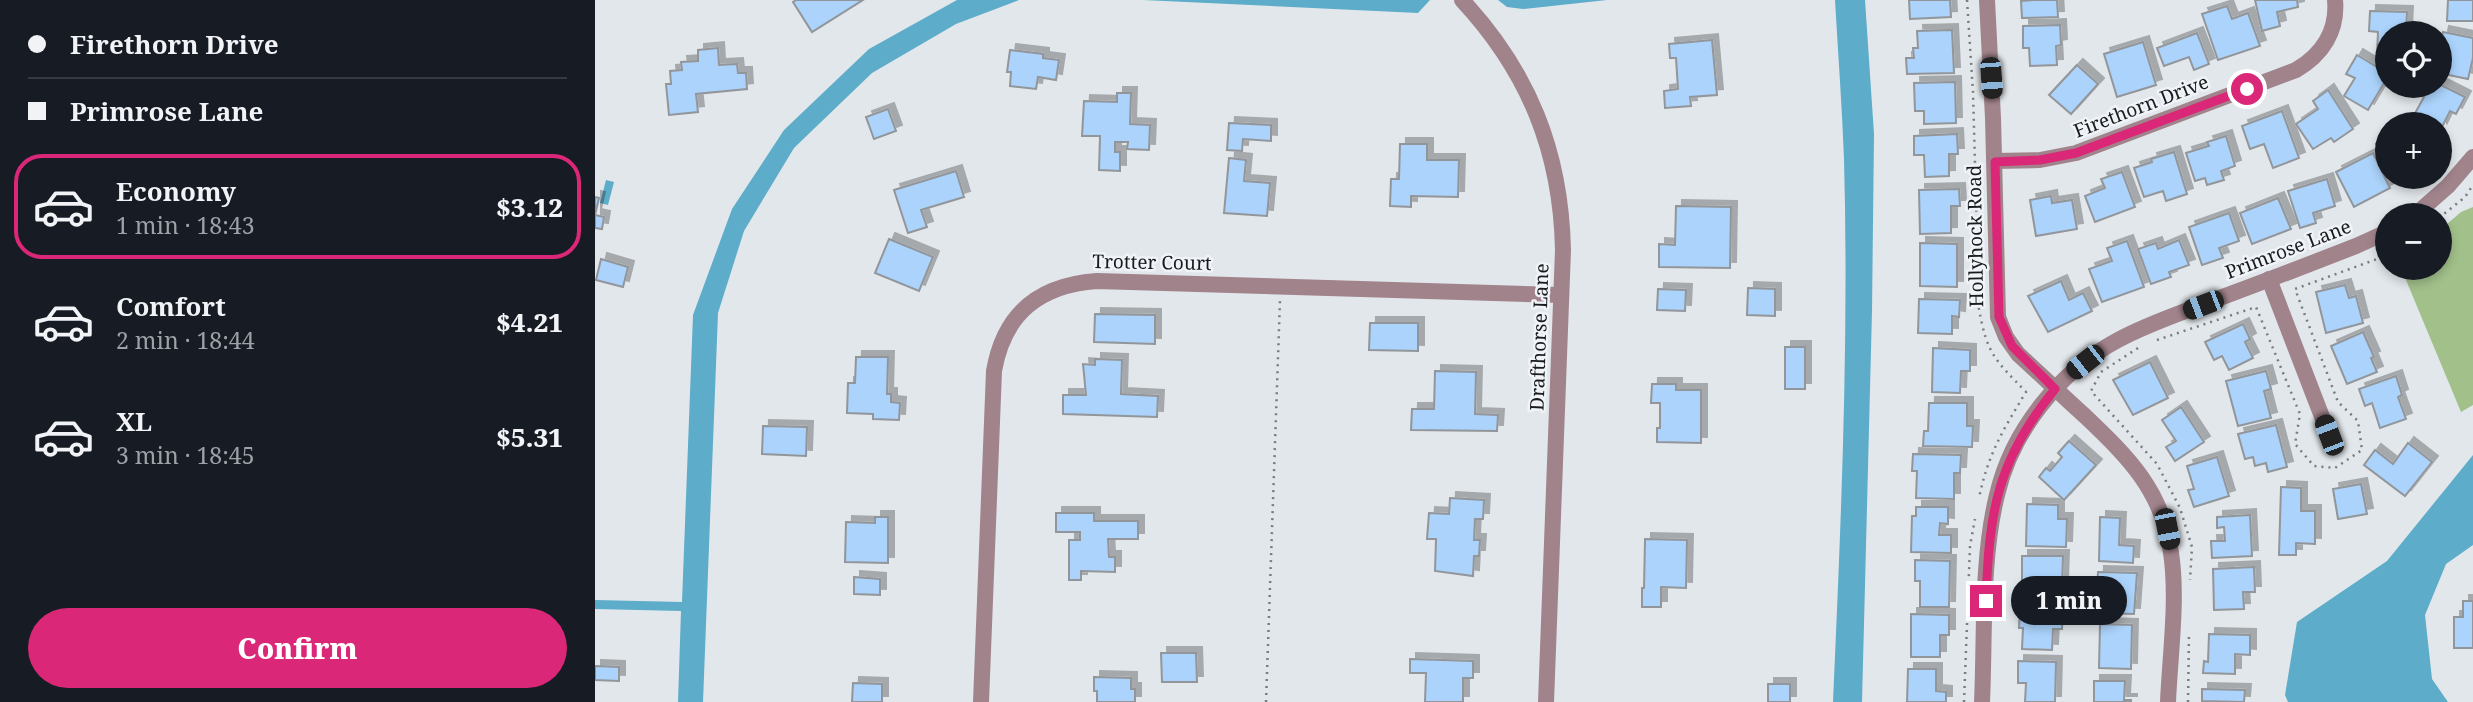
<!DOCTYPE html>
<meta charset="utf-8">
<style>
body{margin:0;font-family:"Noto Serif",serif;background:#242831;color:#f1f3f6;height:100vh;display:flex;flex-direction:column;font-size:26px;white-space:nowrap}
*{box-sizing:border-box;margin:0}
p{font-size:23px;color:#9ea1a6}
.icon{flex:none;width:38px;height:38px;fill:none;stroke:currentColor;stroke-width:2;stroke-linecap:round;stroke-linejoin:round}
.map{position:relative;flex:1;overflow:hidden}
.details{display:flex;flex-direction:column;background:#171b24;width:595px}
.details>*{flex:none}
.guide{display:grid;align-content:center;height:154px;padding:0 28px;background:#171b24}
.fabs{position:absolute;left:1780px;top:21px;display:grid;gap:14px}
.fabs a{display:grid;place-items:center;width:77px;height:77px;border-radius:50%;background:#171b24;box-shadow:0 4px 10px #0003;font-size:35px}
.end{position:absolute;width:32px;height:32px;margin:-16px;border:9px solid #db2777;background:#fff;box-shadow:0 0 0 4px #fff}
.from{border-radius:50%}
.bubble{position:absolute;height:49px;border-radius:24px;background:#171b24;box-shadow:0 4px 10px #0003;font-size:23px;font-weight:800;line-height:49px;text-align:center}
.car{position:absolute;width:21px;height:42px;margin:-21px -10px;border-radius:9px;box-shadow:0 0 5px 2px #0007;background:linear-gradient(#222 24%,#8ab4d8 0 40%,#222 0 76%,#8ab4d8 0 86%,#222 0)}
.guide b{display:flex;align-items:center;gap:24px;height:66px;font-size:26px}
.guide b+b{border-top:2px solid #363941}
.guide i{width:18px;height:18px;background:#f1f3f6}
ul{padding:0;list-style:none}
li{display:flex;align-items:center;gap:21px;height:105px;margin:0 14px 10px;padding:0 14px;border:4px solid transparent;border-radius:28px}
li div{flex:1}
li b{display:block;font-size:26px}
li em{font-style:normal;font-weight:800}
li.current{border-color:#db2777}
li>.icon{width:63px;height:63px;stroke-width:1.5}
.cta{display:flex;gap:14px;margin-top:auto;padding:14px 28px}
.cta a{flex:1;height:80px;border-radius:42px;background:#db2777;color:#fff;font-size:28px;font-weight:800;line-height:80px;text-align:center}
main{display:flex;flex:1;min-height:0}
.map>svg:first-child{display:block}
.green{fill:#a1c08a}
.water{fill:#5dacc9}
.building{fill:#abd3fb;stroke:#92969a;stroke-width:2;filter:url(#shadow)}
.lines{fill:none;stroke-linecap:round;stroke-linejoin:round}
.path{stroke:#787c7e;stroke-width:2.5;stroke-dasharray:2 5;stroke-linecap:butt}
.minor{stroke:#a1838b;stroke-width:16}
.route{stroke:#db2777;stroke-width:9}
.labels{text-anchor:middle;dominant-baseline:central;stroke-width:5;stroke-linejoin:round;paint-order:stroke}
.street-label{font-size:19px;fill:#191b1c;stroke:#f0f4f9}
</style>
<main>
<section class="details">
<div class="guide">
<b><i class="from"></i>Firethorn Drive</b>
<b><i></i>Primrose Lane</b>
</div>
<ul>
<li class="current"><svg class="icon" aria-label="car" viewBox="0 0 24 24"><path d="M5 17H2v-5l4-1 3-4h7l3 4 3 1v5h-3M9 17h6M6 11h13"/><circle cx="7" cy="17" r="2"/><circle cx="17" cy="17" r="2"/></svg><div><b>Economy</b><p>1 min · 18:43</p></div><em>$3.12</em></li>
<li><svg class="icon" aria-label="car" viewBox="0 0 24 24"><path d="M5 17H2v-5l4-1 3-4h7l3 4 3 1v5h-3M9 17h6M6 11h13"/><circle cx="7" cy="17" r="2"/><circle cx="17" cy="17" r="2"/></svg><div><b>Comfort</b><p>2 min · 18:44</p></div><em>$4.21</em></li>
<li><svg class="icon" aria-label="car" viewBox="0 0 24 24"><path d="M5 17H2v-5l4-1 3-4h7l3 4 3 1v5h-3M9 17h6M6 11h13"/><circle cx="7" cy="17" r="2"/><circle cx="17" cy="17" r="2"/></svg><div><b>XL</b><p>3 min · 18:45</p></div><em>$5.31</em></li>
</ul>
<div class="cta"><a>Confirm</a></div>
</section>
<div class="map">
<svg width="1878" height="702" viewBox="0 0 1878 702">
<defs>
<filter id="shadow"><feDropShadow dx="6" dy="-6" stdDeviation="0" flood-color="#0004"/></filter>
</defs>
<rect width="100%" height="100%" fill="#e2e7eb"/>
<!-- green -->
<path class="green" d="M1878 207V405L1866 412 1806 268H1844L1845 230 1866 212Z"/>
<!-- water -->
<g class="water">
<path d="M362 0H424L361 24 277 73 199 148 149 231 123 313 108 702H83L86 611 0 609V600L87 602 98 315 137 209 189 130 274 49Z"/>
<path d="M548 0H835L823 13Z"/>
<path d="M903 0H1012L928 9 912 7Z"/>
<path d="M1240 0H1270L1279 134 1277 311 1267 702H1238C1246 522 1254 340 1249 159 1247 106 1243 53 1240 0Z"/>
<path d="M11 180 19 182 13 205 5 203Z"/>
<path d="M1878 455V545L1851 564 1830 615 1837 679 1853 702H1693L1690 695 1702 622 1792 561Z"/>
</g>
<!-- building -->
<g class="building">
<path d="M201 0H268L217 32 198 2Z"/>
<path d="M1314 0H1355L1356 17 1315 19Z"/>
<path d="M1439 0H1462L1463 17 1427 18 1426 1Z"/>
<path d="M1660 0H1702L1703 7 1682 12 1685 26 1667 31Z"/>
<path d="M1853 0H1878V21H1852Z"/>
<path d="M1632 6 1637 19 1653 13 1665 46 1623 60 1607 14Z"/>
<path d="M1775 11 1812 12 1811 33H1792V54L1782 53 1783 32 1774 31Z"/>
<path d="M1465 25 1466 45 1461 46 1462 65 1435 66 1434 48H1428V26Z"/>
<path d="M1357 30 1359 73 1312 74 1311 58H1319L1318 48H1323L1322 31Z"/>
<path d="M1848 32 1878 38V58L1873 79 1844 73V51Z"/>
<path d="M1602 33 1614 64 1599 70 1594 57 1569 66 1562 48Z"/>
<path d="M1117 40 1122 95 1095 97 1096 106 1070 108 1069 91 1083 89 1081 58H1075L1074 44Z"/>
<path d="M1548 42 1561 85 1522 97 1509 54Z"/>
<path d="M123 48 124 65 142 64 143 73H151L152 89 101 94 103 112 74 115 71 84H76L75 71 87 70 86 62 103 61V50Z"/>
<path d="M415 50 448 54V58L464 60 461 80 443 77 441 89 415 86 416 72H412Z"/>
<path d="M1762 55 1792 73V78L1773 110 1749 96 1760 78 1751 74Z"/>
<path d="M1482 65 1503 84 1476 114 1454 95Z"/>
<path d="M1360 82 1361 123 1329 124V111H1320L1319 83Z"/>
<path d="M1844 84 1870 97 1861 114 1855 111 1846 129 1844 124H1837L1819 115 1829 97 1819 92 1823 86H1844Z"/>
<path d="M1733 90 1758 129 1739 142 1736 138 1718 149 1701 124 1723 109 1718 101Z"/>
<path d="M522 93H536L535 124 555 125 554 150 532 149 533 142H520V152H525V171L504 170 505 136H487L489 101 522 102Z"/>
<path d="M293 109 301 131 279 139 271 117Z"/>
<path d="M1687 111 1704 158 1678 168 1669 144 1655 149 1647 126Z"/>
<path d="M634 123 676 125V141L648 139 647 151 632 150Z"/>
<path d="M1362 134 1363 154H1354V176L1330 177 1329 155H1319V136Z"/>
<path d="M1631 136 1640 166 1626 171 1629 180 1612 185 1610 178 1600 181 1591 153 1614 146 1612 142Z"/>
<path d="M1792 136V159L1781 144Z"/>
<path d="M805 144H832V160H864L863 197 816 196V207L795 206 796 179H804Z"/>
<path d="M1579 152 1592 194 1571 201 1568 191 1549 197 1539 168 1557 162 1556 159Z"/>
<path d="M1778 153 1795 188 1759 207 1741 172Z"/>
<path d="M634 158 651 160 649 181 675 183 672 216 629 213Z"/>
<path d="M361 171 369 197 326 210 332 227 313 233 299 190Z"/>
<path d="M1527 172 1540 207 1500 222 1490 196 1510 188 1506 179Z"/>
<path d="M1732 179 1740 206 1718 213 1721 223 1705 228 1693 191Z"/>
<path d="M1364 189 1365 206H1356V233L1325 234 1324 190Z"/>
<path d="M1456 196 1457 203 1477 200 1482 229 1441 236 1435 200Z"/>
<path d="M0 197 4 198 0 215 9 217 7 229 0 228Z"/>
<path d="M1683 198 1696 229 1657 244 1645 213Z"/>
<path d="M1081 206 1136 207 1135 268 1064 267V244L1080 245Z"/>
<path d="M1634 213 1644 241 1624 248 1628 258 1607 265 1594 227Z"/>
<path d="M294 239 338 257 324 291 280 273Z"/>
<path d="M1584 240 1594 265 1574 272 1576 277 1556 284 1543 249 1561 243 1563 249Z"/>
<path d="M1532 241 1549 287 1507 302 1494 269 1517 261 1512 248Z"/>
<path d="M1325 243 1362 244V287L1325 286Z"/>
<path d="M6 259 33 267 28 287 1 280Z"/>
<path d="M1466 281 1474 300 1488 293 1497 311 1453 332 1433 296Z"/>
<path d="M1750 285 1754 298 1761 296 1768 323 1731 333 1721 292Z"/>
<path d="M1153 288 1180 289V316L1152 315Z"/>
<path d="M1063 289 1091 290 1090 311 1062 310Z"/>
<path d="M1324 299 1365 300 1364 317 1357 316V334L1323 333Z"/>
<path d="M500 314 560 315V344L499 342Z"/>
<path d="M775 323H823V351L774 350Z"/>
<path d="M1648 324 1655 339 1650 342 1658 358 1634 370 1627 356 1619 360 1610 342Z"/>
<path d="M1768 332 1779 357 1776 358 1782 372 1752 384 1736 346Z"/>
<rect x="1190" y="347" width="20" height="42"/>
<path d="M1338 348 1375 350V371H1366L1365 393 1337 392Z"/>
<path d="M261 357H293L292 394H296V402L305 403 304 420 278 419V414L252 413 253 383H260Z"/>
<path d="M500 359 527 360 526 394 563 396 562 417 468 414V395H491L488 364 500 365Z"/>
<path d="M1555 362 1573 398 1538 415 1518 380Z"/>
<path d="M840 371 881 372 880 414 903 415 902 431 816 430 817 409H839Z"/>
<path d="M1671 371 1676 389 1669 391 1676 418 1643 426 1631 381Z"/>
<path d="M1801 376 1807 395 1803 397 1811 419 1785 428 1777 403 1770 406 1764 389Z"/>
<path d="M1057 384H1081V390H1106V443L1062 442V428H1065V403H1056Z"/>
<path d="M1334 403H1372V426H1378L1377 447 1328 446 1329 431H1333Z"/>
<path d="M1586 407 1609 442 1580 461 1571 447 1581 441 1567 420Z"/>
<path d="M1681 425 1692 467 1673 472 1671 463 1660 466 1658 457 1650 459 1643 434Z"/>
<path d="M168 426 212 427 211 456 167 454Z"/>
<path d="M1474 441 1501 465 1469 500 1444 477 1451 468 1455 471 1467 457 1463 453Z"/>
<path d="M1813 443 1837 462 1810 496 1769 465 1780 450 1798 464Z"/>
<path d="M1318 454 1366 455 1365 473H1359V499L1321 498 1322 471H1317Z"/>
<path d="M1622 457 1634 496 1599 507 1593 490 1599 489 1592 466Z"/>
<path d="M1766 484 1772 514 1743 519 1738 489Z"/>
<path d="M1686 487 1706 488V511H1720V544L1701 543V555H1684Z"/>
<path d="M855 498 889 500 888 519H880L879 540H885L884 556H879L878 576 840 571 841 539H832L834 513 854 514Z"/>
<path d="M1432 504 1463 505V519H1472L1471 547 1431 546Z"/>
<path d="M1321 507H1353V524L1345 523 1344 535H1356V553L1316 552 1317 516H1321Z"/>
<path d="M461 513H499V521H543V539H513L514 557H520V572L486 571V580H474V540H485V532H461Z"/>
<path d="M1655 515 1657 556 1617 558 1616 541H1630L1629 527 1622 528V517Z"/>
<path d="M280 517H293V563L250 562 251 522 280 523Z"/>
<path d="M1505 517 1525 518 1524 545 1539 546 1538 563 1504 561Z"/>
<path d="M1050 539 1092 540 1091 588 1066 587V607H1047V588H1049Z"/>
<path d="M1427 556H1468L1467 586H1462V598L1427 597Z"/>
<path d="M1320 560 1355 561 1354 607H1325V581H1320Z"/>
<path d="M1659 567 1660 592H1648L1649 609 1619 610 1618 569Z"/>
<path d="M1503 572 1542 573 1539 614 1508 613V592H1502Z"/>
<path d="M259 577 285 579V595L259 594Z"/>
<path d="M1868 601H1878V648H1859V617H1868Z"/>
<path d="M1425 609 1468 610 1467 629H1458L1457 650 1427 649 1428 628H1424Z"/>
<path d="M1316 614 1354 615V635H1345V657H1316Z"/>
<path d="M1505 624 1537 625 1536 669 1504 668Z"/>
<path d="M1614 634 1655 635V655L1640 654V674L1608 673 1609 661 1613 662Z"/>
<path d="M566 653H601L602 682H567Z"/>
<path d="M815 659 878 661V678H868V702H830L831 673H815Z"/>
<path d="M1423 661 1461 662 1460 702H1430L1431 683H1423Z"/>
<path d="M0 666 24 667V681L0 680Z"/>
<path d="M1313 669H1341V691L1351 692V702H1312Z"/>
<path d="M499 677 536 678V689H540V702H502V691H499Z"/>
<path d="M1499 681H1530L1529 700H1536V702H1499Z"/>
<path d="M258 683 287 684V702H257Z"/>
<rect x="1173" y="684" width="22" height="18"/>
<path d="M1607 689 1650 690 1649 702 1607 701Z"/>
</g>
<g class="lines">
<!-- path -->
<g class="path">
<path d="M1372 0 1378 92 1384 309C1392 354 1400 360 1431 392 1408 430 1393 454 1384 498"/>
<path d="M1844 218 1870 197 1878 185"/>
<path d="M1562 340 1661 307 1705 414 1700 444 1719 466 1740 468 1767 450 1763 421 1743 402 1700 289 1782 259 1792 253"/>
<path d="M1543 348 1506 372 1496 391 1562 464 1585 508 1597 547 1595 580"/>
<path d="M671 702 685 300"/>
<path d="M1369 702 1375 546 1380 519"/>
<path d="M1593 702 1594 632"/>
</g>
<!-- minor -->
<g class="minor">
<path d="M867 0C934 72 966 152 968 250L951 702"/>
<path d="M1392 0 1398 118 1403 317 1411 337 1423 354C1446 375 1468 396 1490 416 1533 457 1568 491 1576 553 1583 598 1575 655 1573 702"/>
<path d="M1400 161 1445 160 1481 153 1701 70C1727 55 1743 31 1740 0"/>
<path d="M1820 215 1853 186 1878 157"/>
<path d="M1674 279 1734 435"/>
<path d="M386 702 399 371C409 313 445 285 502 281L966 295"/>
<path d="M1387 702C1390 636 1386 559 1402 495 1417 430 1465 371 1523 340 1554 323 1589 312 1622 299 1668 282 1715 264 1761 246L1792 232"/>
</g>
</g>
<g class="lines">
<!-- route -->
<path class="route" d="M1391 601C1394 512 1402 460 1460 389L1417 346 1404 317 1400 162 1445 160 1481 153 1652 89"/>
</g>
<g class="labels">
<!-- street labels -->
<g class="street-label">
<text transform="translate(1546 106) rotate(-21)">Firethorn Drive</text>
<text transform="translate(1380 236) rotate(-91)">Hollyhock Road</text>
<text transform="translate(1693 249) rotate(-21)">Primrose Lane</text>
<text transform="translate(557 262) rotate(1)">Trotter Court</text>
<text transform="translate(944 337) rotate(-88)">Drafthorse Lane</text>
</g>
</g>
</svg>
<div class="fabs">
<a><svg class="icon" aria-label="locate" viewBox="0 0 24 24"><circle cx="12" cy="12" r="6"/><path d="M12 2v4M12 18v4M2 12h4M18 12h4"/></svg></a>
<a>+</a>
<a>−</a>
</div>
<i class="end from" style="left:1652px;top:89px"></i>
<i class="end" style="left:1391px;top:601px"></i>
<div class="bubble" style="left:1416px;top:576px;width:116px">1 min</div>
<i class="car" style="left:1396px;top:78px;rotate:176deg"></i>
<i class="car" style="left:1608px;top:305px;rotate:249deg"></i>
<i class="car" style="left:1490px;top:362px;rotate:232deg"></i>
<i class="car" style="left:1734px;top:435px;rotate:339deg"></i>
<i class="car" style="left:1572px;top:529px;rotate:169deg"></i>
</div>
</main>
